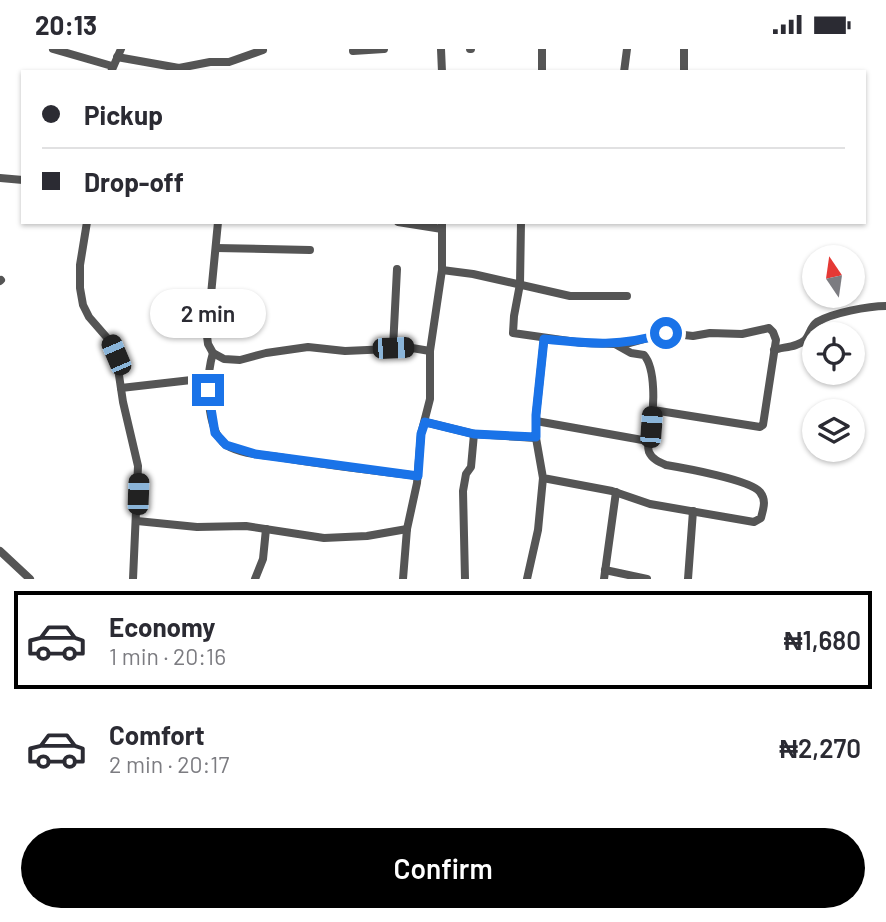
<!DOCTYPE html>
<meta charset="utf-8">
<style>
body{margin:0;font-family:Barlow,sans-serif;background:#f2f2f3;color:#2b2b33;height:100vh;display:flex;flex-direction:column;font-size:26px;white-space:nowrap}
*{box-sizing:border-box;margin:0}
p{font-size:23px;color:#7c7c81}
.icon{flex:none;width:38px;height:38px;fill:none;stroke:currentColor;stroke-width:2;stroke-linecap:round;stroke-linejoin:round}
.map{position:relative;height:530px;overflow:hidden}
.sheet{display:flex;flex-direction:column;background:#fff;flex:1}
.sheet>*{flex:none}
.hud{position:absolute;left:21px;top:21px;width:845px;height:154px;border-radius:0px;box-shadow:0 2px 5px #0004;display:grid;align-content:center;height:154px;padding:0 21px;background:#fff}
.needle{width:46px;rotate:347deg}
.tools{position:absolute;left:802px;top:196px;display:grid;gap:14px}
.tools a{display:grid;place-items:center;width:63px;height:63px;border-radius:50%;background:#fff;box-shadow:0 2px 5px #0004;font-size:35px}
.end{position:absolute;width:32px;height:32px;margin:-16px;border:9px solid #1a73e8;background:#fff;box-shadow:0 0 0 4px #fff}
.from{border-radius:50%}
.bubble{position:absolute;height:49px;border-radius:24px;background:#fff;box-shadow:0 2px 5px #0004;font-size:23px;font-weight:600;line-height:49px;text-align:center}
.car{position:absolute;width:21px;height:42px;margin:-21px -10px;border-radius:9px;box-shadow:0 0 5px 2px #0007;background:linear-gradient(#222 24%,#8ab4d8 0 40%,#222 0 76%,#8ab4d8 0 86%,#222 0)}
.hud b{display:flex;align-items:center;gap:24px;height:66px;font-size:26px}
.hud b+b{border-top:2px solid #e1e1e2}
.hud i{width:18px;height:18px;background:#2b2b33}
ul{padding:12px 0 0;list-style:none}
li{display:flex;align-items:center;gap:21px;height:98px;margin:0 14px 10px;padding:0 7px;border:4px solid transparent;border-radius:0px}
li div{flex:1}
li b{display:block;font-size:26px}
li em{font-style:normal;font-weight:600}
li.on{border-color:#000}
li>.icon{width:63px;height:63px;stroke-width:1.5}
.cta{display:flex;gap:14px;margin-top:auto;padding:14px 21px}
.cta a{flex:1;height:80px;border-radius:42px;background:#000;color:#fff;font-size:28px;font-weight:600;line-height:80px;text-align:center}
.status{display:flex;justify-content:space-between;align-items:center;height:49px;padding:0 35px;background:#fff;direction:ltr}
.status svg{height:19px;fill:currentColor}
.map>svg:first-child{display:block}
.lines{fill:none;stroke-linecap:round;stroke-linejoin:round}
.street{stroke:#555;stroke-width:8}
.route{stroke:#1a73e8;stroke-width:9}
</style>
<div class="status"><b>20:13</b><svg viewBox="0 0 49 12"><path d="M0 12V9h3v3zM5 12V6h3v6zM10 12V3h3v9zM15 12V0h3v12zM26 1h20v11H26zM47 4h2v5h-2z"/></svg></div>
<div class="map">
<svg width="886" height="530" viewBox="0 0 886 530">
<rect width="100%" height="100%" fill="#fff"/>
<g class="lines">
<!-- street -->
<g class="street">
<path d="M53 0 112 17"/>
<path d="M441 0 442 23"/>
<path d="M470 0H471"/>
<path d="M353 2 384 0"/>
<path d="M117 8 179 19 210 13H229L263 1"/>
<path d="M111 23 121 0"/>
<path d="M542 23V0"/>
<path d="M624 23 627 0"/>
<path d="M684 23V0"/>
<path d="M0 129 23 131"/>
<path d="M87 173 80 216V239L83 256 89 268 109 291 116 306 123 353 138 417 133 530"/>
<path d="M218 173 207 287 208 295 213 304 224 310 240 311 266 304 308 298 345 302 412 299 430 302"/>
<path d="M398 173 442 180"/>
<path d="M521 173 520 235 514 267 513 284 583 294 615 295 631 304 644 306C656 320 654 358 651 376 650 384 646 394 649 403 652 410 659 413 666 416 684 419 751 431 760 443 767 452 763 460 761 469L754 473 650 455 612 442 543 429 536 389V366L544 290"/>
<path d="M216 199 310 201"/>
<path d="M442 221 473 225 570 247H627"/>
<path d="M0 232 1 231"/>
<path d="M615 295 630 294 666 284 693 287 710 284 742 285 769 279 773 283 776 291 763 376 760 378 653 361"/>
<path d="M393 299 397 220"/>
<path d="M774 301C783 298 798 298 805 291 810 286 810 278 817 273 832 264 868 257 886 257"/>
<path d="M213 304C206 327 205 381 226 396 240 405 262 406 278 408 325 416 371 421 418 427"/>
<path d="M121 339 209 329"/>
<path d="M536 372 648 392"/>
<path d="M425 373 474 385"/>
<path d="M137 472 197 478 246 477 324 489 367 487 407 480"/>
<path d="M0 502 30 530"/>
<path d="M605 521 647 530"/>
<path d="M255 530 263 510 266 480"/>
<path d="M403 530 407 480 417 434 421 385 430 350V302L442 221V173"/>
<path d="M465 530 463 442 466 425 471 418 474 385 536 389"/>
<path d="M527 530 538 481 543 429"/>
<path d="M604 530 616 443"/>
<path d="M688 530 693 462"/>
</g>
</g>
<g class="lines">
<!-- route -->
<path class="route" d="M208 341 215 384 226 396 255 405 418 427 421 385 425 373 474 385 536 388V366L544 290C591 295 621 298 666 284"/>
</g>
</svg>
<div class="tools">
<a><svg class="needle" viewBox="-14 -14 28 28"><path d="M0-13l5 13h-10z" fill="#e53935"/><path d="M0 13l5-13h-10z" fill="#7c7c81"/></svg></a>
<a><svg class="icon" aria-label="locate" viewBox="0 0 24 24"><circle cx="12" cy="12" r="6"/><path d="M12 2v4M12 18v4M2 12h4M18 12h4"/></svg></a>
<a><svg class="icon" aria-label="layers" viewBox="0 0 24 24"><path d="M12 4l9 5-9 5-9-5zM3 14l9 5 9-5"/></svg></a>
</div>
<i class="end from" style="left:666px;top:284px"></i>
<i class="end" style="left:208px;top:341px"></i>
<div class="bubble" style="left:150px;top:240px;width:116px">2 min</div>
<i class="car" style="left:393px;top:299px;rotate:88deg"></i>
<i class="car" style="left:116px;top:306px;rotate:337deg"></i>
<i class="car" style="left:651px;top:378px;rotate:4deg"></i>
<i class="car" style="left:138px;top:445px;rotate:2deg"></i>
<div class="hud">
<b><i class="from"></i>Pickup</b>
<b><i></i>Drop-off</b>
</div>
</div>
<section class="sheet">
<ul>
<li class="on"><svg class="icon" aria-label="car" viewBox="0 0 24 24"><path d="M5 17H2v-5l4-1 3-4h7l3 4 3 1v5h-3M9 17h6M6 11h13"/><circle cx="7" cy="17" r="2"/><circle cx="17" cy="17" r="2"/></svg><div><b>Economy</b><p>1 min · 20:16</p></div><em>₦1,680</em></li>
<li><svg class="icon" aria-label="car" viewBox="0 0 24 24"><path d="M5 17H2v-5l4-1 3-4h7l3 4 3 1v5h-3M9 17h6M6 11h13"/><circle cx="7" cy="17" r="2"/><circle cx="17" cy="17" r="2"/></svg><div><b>Comfort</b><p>2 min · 20:17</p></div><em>₦2,270</em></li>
</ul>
<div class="cta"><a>Confirm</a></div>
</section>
